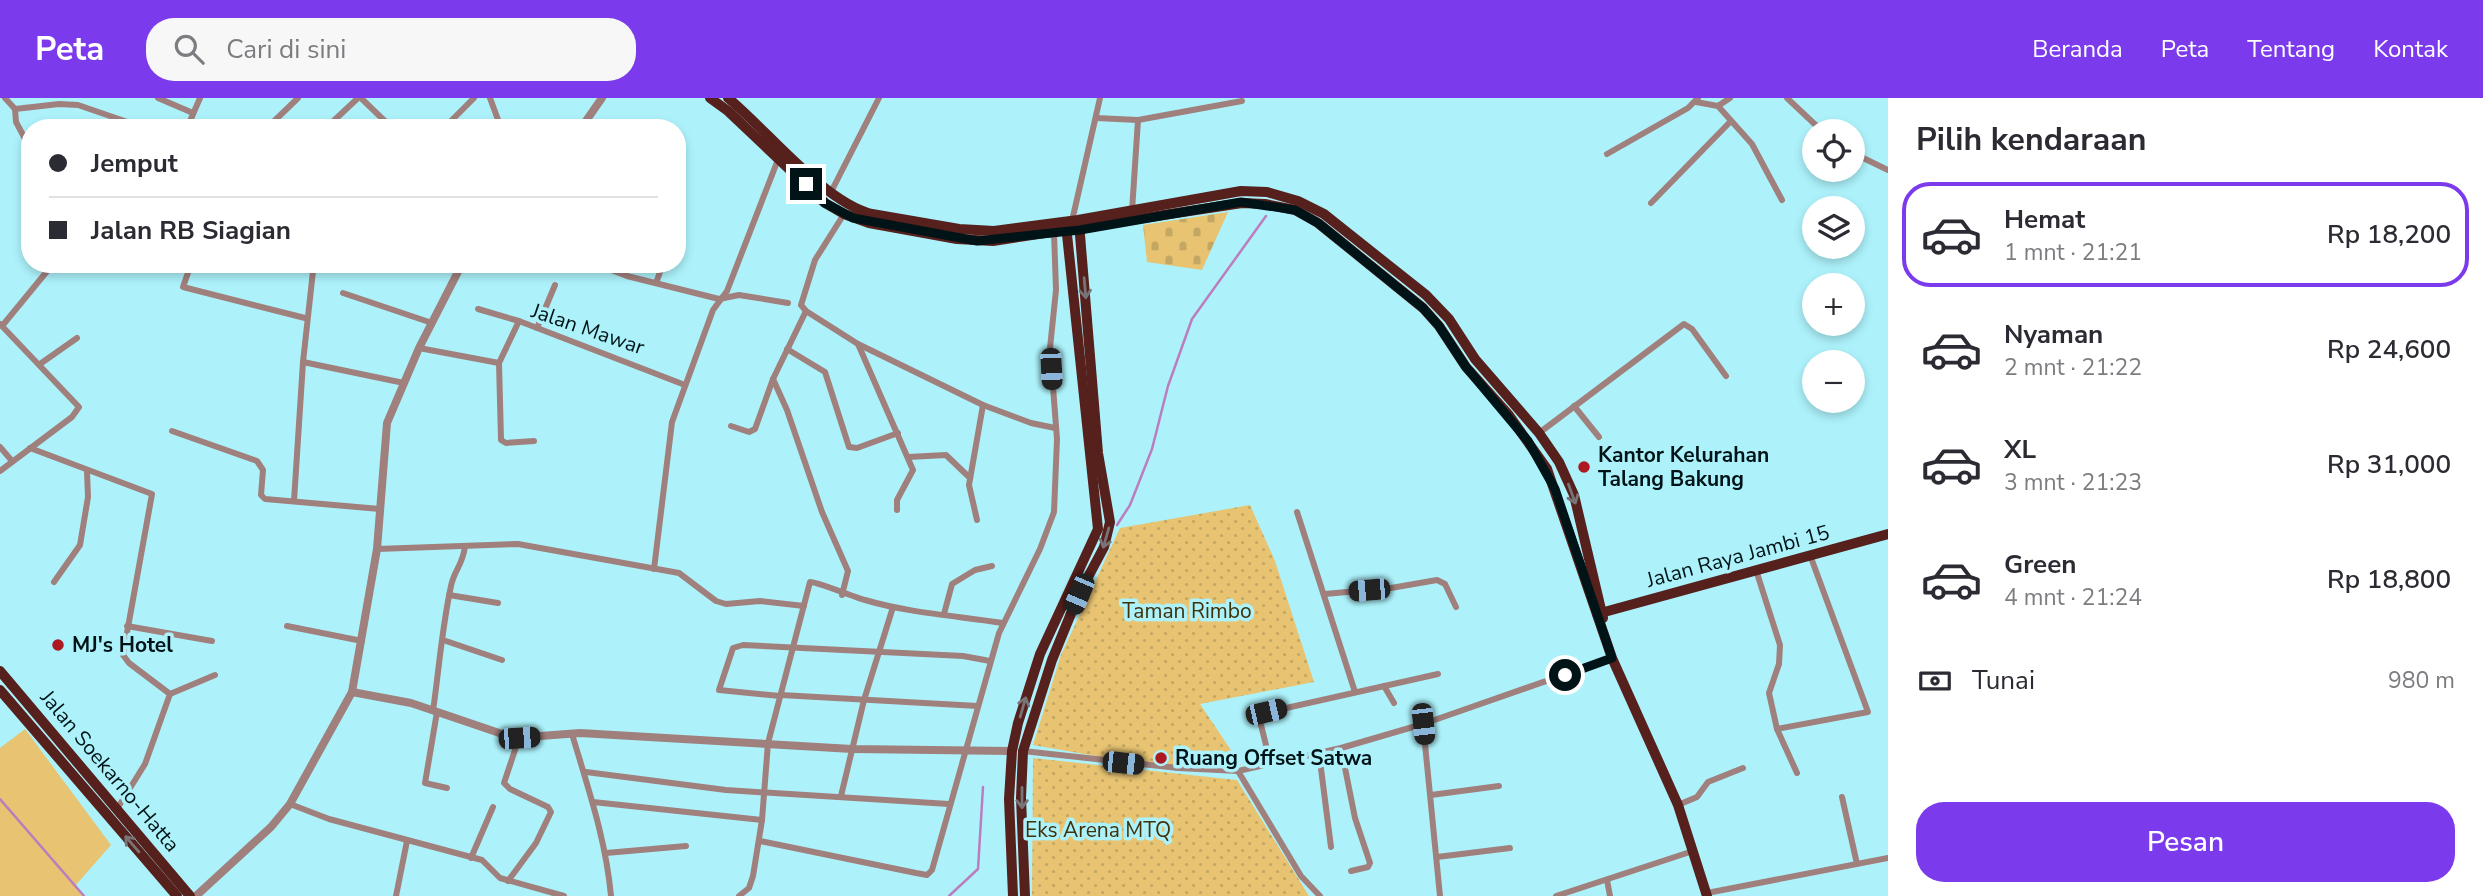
<!DOCTYPE html>
<html lang="id">
<meta charset="utf-8">
<style>
body{margin:0;font-family:"Nunito Sans",sans-serif;background:#f7f7f7;color:#2b2b33;height:100vh;display:flex;flex-direction:column;font-size:26px;white-space:nowrap}
*{box-sizing:border-box;margin:0}
p{font-size:23px;color:#7c7c81}
.icon{flex:none;width:38px;height:38px;fill:none;stroke:currentColor;stroke-width:2;stroke-linecap:round;stroke-linejoin:round}
.map{position:relative;flex:1;overflow:hidden}
.details{display:flex;flex-direction:column;background:#fff;width:595px}
.details>*{flex:none}
.hud{position:absolute;left:21px;top:21px;width:665px;height:154px;border-radius:28px;box-shadow:0 4px 10px #0003;display:grid;align-content:center;height:154px;padding:0 28px;background:#fff}
.fabs{position:absolute;left:1802px;top:21px;display:grid;gap:14px}
.fabs a{display:grid;place-items:center;width:63px;height:63px;border-radius:50%;background:#fff;box-shadow:0 4px 10px #0003;font-size:35px}
.end{position:absolute;width:32px;height:32px;margin:-16px;border:9px solid #001417;background:#fff;box-shadow:0 0 0 4px #fff}
.from{border-radius:50%}
.car{position:absolute;width:21px;height:42px;margin:-21px -10px;border-radius:9px;box-shadow:0 0 5px 2px #0007;background:linear-gradient(#222 24%,#8ab4d8 0 40%,#222 0 76%,#8ab4d8 0 86%,#222 0)}
.hud b{display:flex;align-items:center;gap:24px;height:66px;font-size:26px}
.hud b+b{border-top:2px solid #e1e1e2}
.hud i{width:18px;height:18px;background:#2b2b33}
ul{padding:0;list-style:none}
li{display:flex;align-items:center;gap:21px;height:105px;margin:0 14px 10px;padding:0 14px;border:4px solid transparent;border-radius:28px}
li div{flex:1}
li b{display:block;font-size:26px}
li em{font-style:normal;font-weight:600}
li.on{border-color:#7c3aed}
li>.icon{width:63px;height:63px;stroke-width:1.5}
h2{padding:0 28px;font-size:32px;line-height:84px}
.pay{display:flex;align-items:center;gap:18px;height:77px;padding:0 28px;font-size:26px}
.pay p{margin-inline-start:auto}
.primary-button{display:flex;gap:14px;margin-top:auto;padding:14px 28px}
.primary-button a{flex:1;height:80px;border-radius:28px;background:#7c3aed;color:#fff;font-size:28px;font-weight:600;line-height:80px;text-align:center}
header{display:flex;align-items:center;gap:42px;box-sizing:border-box;height:98px;padding:0 35px;background:#7c3aed;color:#fff}
header strong{font-size:33px}
nav{display:flex;gap:38px;margin-inline-start:auto;font-size:24px}
.search{width:490px;height:63px;background:#f7f7f7;display:flex;align-items:center;gap:18px;box-sizing:border-box;padding:0 24px;border-radius:28px;color:#7c7c81;font-size:26px}
main{display:flex;flex:1;min-height:0}
.map>svg:first-child{display:block}
.grass{fill:#e7c372}
.cemetery{fill:url(#cemetery-stones)}
.park{fill:url(#park-dots)}
.lines{fill:none;stroke-linecap:round;stroke-linejoin:round}
.stream{stroke:#bc7dbe;stroke-width:2.5}
.minor{stroke:#a0807d;stroke-width:6}
.tertiary{stroke:#a0807d;stroke-width:8}
.trunk{stroke:#56201d;stroke-width:10}
.oneway{stroke:#797476}
.route{stroke:#001417;stroke-width:9}
.poi-dot{fill:#ac1920;stroke:#adf2fb;stroke-width:2.5}
.labels{text-anchor:middle;dominant-baseline:central;stroke-width:7;stroke-linejoin:round;paint-order:stroke}
.street-label{font-size:21px;fill:#001417;stroke:#adf2fb}
.poi-label{font-size:21px;font-weight:bold;fill:#001417;stroke:#adf2fb;text-anchor:start}
.park-label{font-size:21px;fill:#403109;stroke:#adf2fb}
</style>
<header>
<strong>Peta</strong>
<div class="search"><svg class="icon" aria-label="search" viewBox="0 0 24 24"><circle cx="10" cy="10" r="6"/><path d="M15 15l6 6"/></svg>Cari di sini</div>
<nav><a>Beranda</a><a>Peta</a><a>Tentang</a><a>Kontak</a></nav>
</header>
<main>
<div class="map">
<svg width="1888" height="798" viewBox="0 0 1888 798">
<defs>
<pattern id="cemetery-stones" width="16" height="16" patternUnits="userSpaceOnUse" patternTransform="scale(1.75)"><rect width="16" height="16" fill="#e7c372"/><path d="M2 7V4a2 2 0 0 1 4 0v3zM10 15v-3a2 2 0 0 1 4 0v3z" fill="#c4a762"/></pattern>
<pattern id="park-dots" width="8" height="8" patternUnits="userSpaceOnUse" patternTransform="scale(1.75)"><rect width="8" height="8" fill="#e7c372"/><path d="M2 2h.1M6 6h.1" fill="none" stroke="#c4a762" stroke-width="1.8" stroke-linecap="round"/></pattern>
</defs>
<rect width="100%" height="100%" fill="#adf2fb"/>
<!-- grass -->
<path class="grass" d="M25 631 111 747 75 788 82 798H0V650Z"/>
<!-- cemetery -->
<path class="cemetery" d="M1228 114 1202 172 1147 164 1143 127Z"/>
<!-- park -->
<g class="park">
<path d="M1250 407 1275 463 1314 584 1200 606 1241 667C1173 676 1100 658 1033 647L1061 557 1120 430Z"/>
<path d="M1033 660 1237 682 1309 798H1032Z"/>
</g>
<g class="lines">
<!-- stream -->
<g class="stream">
<path d="M1117 427 1130 407 1152 351 1168 288 1192 221 1266 118"/>
<path d="M0 701 84 798"/>
<path d="M949 798 978 771 983 689"/>
</g>
<!-- minor -->
<g class="minor">
<path d="M5 0 15 11 59 6 78 7 145 30"/>
<path d="M158 0 193 15"/>
<path d="M361 0 392 30"/>
<path d="M490 0 501 30"/>
<path d="M1787 0 1822 33"/>
<path d="M1696 4 1718 8 1730 0"/>
<path d="M1718 8 1752 46 1782 102"/>
<path d="M15 11 16 24 30 50"/>
<path d="M1096 20 1138 22 1242 3"/>
<path d="M187 30 200 0"/>
<path d="M267 30 298 0"/>
<path d="M326 30 358 0"/>
<path d="M444 30 474 0"/>
<path d="M1853 55 1888 72"/>
<path d="M1607 56 1688 10 1698 0"/>
<path d="M831 94 879 0"/>
<path d="M1651 105 1731 23"/>
<path d="M1132 113 1138 22"/>
<path d="M1072 123 1100 0"/>
<path d="M191 166 183 189 305 220"/>
<path d="M300 166 313 173"/>
<path d="M595 166 627 178 719 201 739 197 788 205"/>
<path d="M656 185 663 166"/>
<path d="M343 195 432 225"/>
<path d="M478 211 519 223 685 287"/>
<path d="M806 213 801 207 815 162 844 116"/>
<path d="M0 226 79 309 72 319 0 373"/>
<path d="M2 228 53 166"/>
<path d="M537 230 555 187"/>
<path d="M858 246 913 372 897 402V412"/>
<path d="M419 250 499 265 519 223"/>
<path d="M787 251 825 274 849 349 857 350 898 335"/>
<path d="M303 264 313 173 317 166"/>
<path d="M499 265 501 342 506 345 534 343"/>
<path d="M40 266 77 240"/>
<path d="M773 281 787 312 822 414 848 473 842 497"/>
<path d="M1574 308 1599 339"/>
<path d="M731 328 749 334 755 331 773 281 806 213 858 246 983 307 1031 325 1055 330"/>
<path d="M172 333 257 363 263 372 261 397 265 401 380 411"/>
<path d="M1539 335 1684 226 1692 231 1726 278"/>
<path d="M0 349 12 363"/>
<path d="M30 350 152 396 123 557 129 565 170 596 145 666 117 711"/>
<path d="M908 359 946 357 970 380"/>
<path d="M294 403 303 264 404 285"/>
<path d="M1297 414 1355 594"/>
<path d="M977 422 969 387 983 307"/>
<path d="M377 451 518 446 679 475 716 503 726 506 760 503 804 508"/>
<path d="M654 471 672 324 713 212 727 193 779 59"/>
<path d="M1756 472 1780 547 1779 566 1769 595 1777 631 1797 675"/>
<path d="M54 484 80 447 88 399 87 374"/>
<path d="M1325 496 1391 490 1437 482 1445 486 1456 509"/>
<path d="M449 497 498 505"/>
<path d="M944 516 952 486 975 472 992 468"/>
<path d="M127 528 212 543"/>
<path d="M287 528 362 543"/>
<path d="M443 542 502 562"/>
<path d="M1384 588 1394 605"/>
<path d="M170 596 215 577"/>
<path d="M781 597 978 608"/>
<path d="M780 598 719 592 733 550 743 547 963 558 990 563"/>
<path d="M433 613C439 571 442 529 451 488 454 472 463 467 465 448"/>
<path d="M437 614 425 685 447 690"/>
<path d="M1423 626 1440 798"/>
<path d="M1777 631 1868 614 1810 457"/>
<path d="M572 636C588 690 606 742 611 798"/>
<path d="M1341 650 1355 720 1370 765 1368 769 1351 773"/>
<path d="M1023 653 1178 670 1238 673 1341 650 1423 626 1612 560"/>
<path d="M1319 655 1331 749"/>
<path d="M1271 667 1261 627 1264 615 1438 576"/>
<path d="M1238 673 1301 778 1320 798"/>
<path d="M586 674 726 692 949 706"/>
<path d="M1431 697 1499 688"/>
<path d="M841 698 864 602 893 509"/>
<path d="M1842 699 1857 766"/>
<path d="M593 704 762 722"/>
<path d="M290 706 329 721 482 762 500 780 564 798"/>
<path d="M1678 707 1697 699 1708 684 1743 670"/>
<path d="M760 743 916 775 927 777 932 772 999 535 1040 451 1054 414 1057 341 1050 250 1056 192 1054 135"/>
<path d="M606 755 686 748"/>
<path d="M1437 759 1510 750"/>
<path d="M471 760 493 709"/>
<path d="M1607 782 1610 798"/>
<path d="M508 783 536 745 551 714 548 709 510 691 504 685 519 640"/>
<path d="M1707 795 1888 760"/>
<path d="M396 798 407 743"/>
<path d="M739 798 749 790 753 778 762 722 768 645 810 484C816 483 853 499 865 502 909 515 958 518 1003 525"/>
<path d="M1556 798 1693 753"/>
</g>
<!-- tertiary -->
<g class="tertiary">
<path d="M581 30 602 0"/>
<path d="M352 594 411 605 514 640 580 635 852 651 1012 653"/>
<path d="M196 798 271 729 290 706 352 594 377 451 387 325 419 250 462 166"/>
</g>
<!-- trunk -->
<g class="trunk">
<path d="M710 0 728 13 825 105 844 116 869 125 957 141 993 143 1242 105 1265 106 1295 112 1318 125 1423 210 1439 228 1466 269 1508 316 1547 371 1612 560 1678 707 1707 798"/>
<path d="M728 0C768 33 824 104 872 116L959 131 994 133 1078 122 1241 93 1267 94 1298 103 1324 116 1426 197 1449 221 1475 261 1539 335 1559 364 1574 397 1603 520"/>
<path d="M1597 516 1888 436"/>
<path d="M0 573 190 798"/>
<path d="M0 592 177 798"/>
<path d="M1013 798 1009 701 1012 653 1018 625 1040 556 1098 431 1066 127"/>
<path d="M1025 798 1021 700 1023 653 1052 562 1079 496 1104 449 1110 424 1098 355 1079 125"/>
</g>
</g>
<!-- one-way arrows -->
<defs><path id="oneway-shaft" d="M-6 0H5M1.5-3L5.5 0L1.5 3" fill="none" stroke-width="1.6" stroke-linecap="round" stroke-linejoin="round" transform="scale(1.75)"/></defs>
<g class="oneway">
<use href="#oneway-shaft" transform="translate(1085 190) rotate(85)"/>
<use href="#oneway-shaft" transform="translate(1572 396) rotate(70)"/>
<use href="#oneway-shaft" transform="translate(1106 440) rotate(106)"/>
<use href="#oneway-shaft" transform="translate(1023 609) rotate(-74)"/>
<use href="#oneway-shaft" transform="translate(1022 700) rotate(90)"/>
<use href="#oneway-shaft" transform="translate(132 746) rotate(-131)"/>
</g>
<g class="lines">
<!-- route -->
<path class="route" d="M806 86 825 105 853 120 977 143 1080 132 1241 104 1295 112 1318 125 1423 210 1439 228 1466 269 1528 343 1555 391 1612 560 1565 577"/>
</g>
<!-- markers -->
<g class="poi-dot">
<circle cx="1584" cy="369" r="7"/>
<circle cx="58" cy="547" r="7"/>
<circle cx="1161" cy="660" r="7"/>
</g>
<g class="labels">
<!-- street labels -->
<g class="street-label">
<text transform="translate(588 231) rotate(19)">Jalan Mawar</text>
<text transform="translate(1738 458) rotate(-15)">Jalan Raya Jambi 15</text>
<text transform="translate(110 673) rotate(50)">Jalan Soekarno-Hatta</text>
</g>
<!-- poi labels -->
<g class="poi-label">
<text x="1598" y="357">Kantor Kelurahan<tspan x="1598" dy="24">Talang Bakung</tspan></text>
<text x="72" y="547">MJ's Hotel</text>
<text x="1175" y="660">Ruang Offset Satwa</text>
</g>
<!-- park labels -->
<g class="park-label">
<text x="1187" y="513">Taman Rimbo</text>
<text x="1098" y="732">Eks Arena MTQ</text>
</g>
</g>
</svg>
<div class="fabs">
<a><svg class="icon" aria-label="locate" viewBox="0 0 24 24"><circle cx="12" cy="12" r="6"/><path d="M12 2v4M12 18v4M2 12h4M18 12h4"/></svg></a>
<a><svg class="icon" aria-label="layers" viewBox="0 0 24 24"><path d="M12 4l9 5-9 5-9-5zM3 14l9 5 9-5"/></svg></a>
<a>+</a>
<a>−</a>
</div>
<i class="end from" style="left:1565px;top:577px"></i>
<i class="end" style="left:806px;top:86px"></i>
<i class="car" style="left:1051px;top:271px;rotate:177deg"></i>
<i class="car" style="left:1369px;top:492px;rotate:265deg"></i>
<i class="car" style="left:1079px;top:496px;rotate:203deg"></i>
<i class="car" style="left:1266px;top:614px;rotate:77deg"></i>
<i class="car" style="left:1423px;top:626px;rotate:174deg"></i>
<i class="car" style="left:519px;top:640px;rotate:86deg"></i>
<i class="car" style="left:1123px;top:665px;rotate:96deg"></i>
<div class="hud">
<b><i class="from"></i>Jemput</b>
<b><i></i>Jalan RB Siagian</b>
</div>
</div>
<section class="details">
<h2>Pilih kendaraan</h2>
<ul>
<li class="on"><svg class="icon" aria-label="car" viewBox="0 0 24 24"><path d="M5 17H2v-5l4-1 3-4h7l3 4 3 1v5h-3M9 17h6M6 11h13"/><circle cx="7" cy="17" r="2"/><circle cx="17" cy="17" r="2"/></svg><div><b>Hemat</b><p>1 mnt · 21:21</p></div><em>Rp 18,200</em></li>
<li><svg class="icon" aria-label="car" viewBox="0 0 24 24"><path d="M5 17H2v-5l4-1 3-4h7l3 4 3 1v5h-3M9 17h6M6 11h13"/><circle cx="7" cy="17" r="2"/><circle cx="17" cy="17" r="2"/></svg><div><b>Nyaman</b><p>2 mnt · 21:22</p></div><em>Rp 24,600</em></li>
<li><svg class="icon" aria-label="car" viewBox="0 0 24 24"><path d="M5 17H2v-5l4-1 3-4h7l3 4 3 1v5h-3M9 17h6M6 11h13"/><circle cx="7" cy="17" r="2"/><circle cx="17" cy="17" r="2"/></svg><div><b>XL</b><p>3 mnt · 21:23</p></div><em>Rp 31,000</em></li>
<li><svg class="icon" aria-label="car" viewBox="0 0 24 24"><path d="M5 17H2v-5l4-1 3-4h7l3 4 3 1v5h-3M9 17h6M6 11h13"/><circle cx="7" cy="17" r="2"/><circle cx="17" cy="17" r="2"/></svg><div><b>Green</b><p>4 mnt · 21:24</p></div><em>Rp 18,800</em></li>
</ul>
<div class="pay"><svg class="icon" aria-label="cash" viewBox="0 0 24 24"><path d="M3 7h18v10H3z"/><circle cx="12" cy="12" r="2"/></svg>Tunai<p>980 m</p></div>
<div class="primary-button"><a>Pesan</a></div>
</section>
</main>
